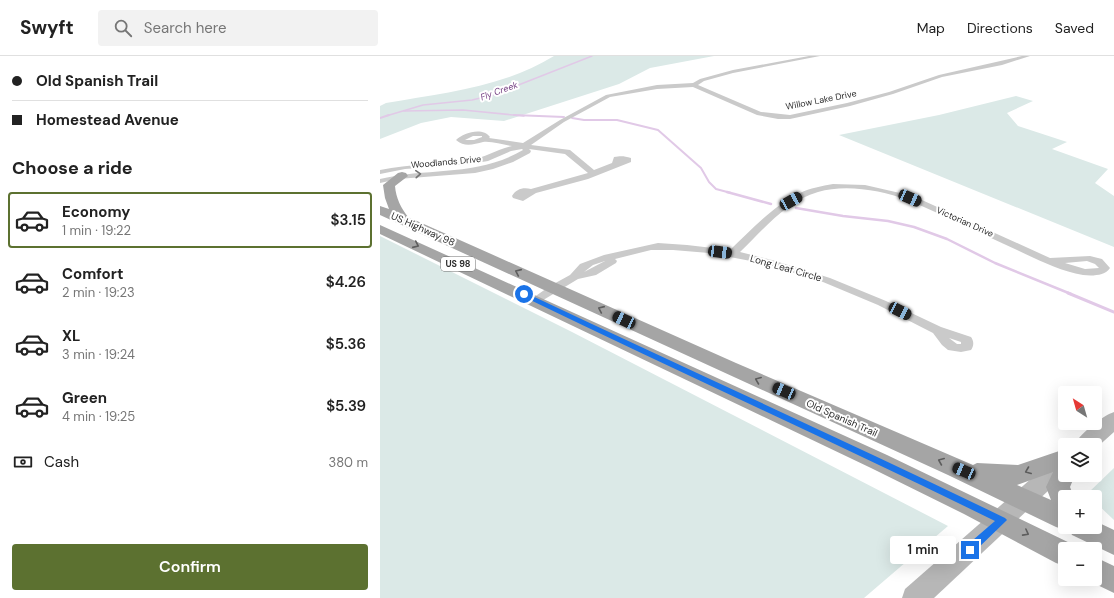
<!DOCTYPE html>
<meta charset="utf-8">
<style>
body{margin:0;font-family:"DM Sans",sans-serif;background:#f2f2f2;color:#222;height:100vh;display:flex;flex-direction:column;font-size:15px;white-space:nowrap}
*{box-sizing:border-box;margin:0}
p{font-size:13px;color:#767676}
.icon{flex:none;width:22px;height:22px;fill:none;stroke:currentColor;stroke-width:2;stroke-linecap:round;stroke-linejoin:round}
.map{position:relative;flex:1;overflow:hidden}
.panel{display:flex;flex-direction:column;background:#fff;width:380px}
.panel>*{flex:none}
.guide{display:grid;align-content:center;height:88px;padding:0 12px;background:#fff}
.needle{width:26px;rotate:323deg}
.buttons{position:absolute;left:678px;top:330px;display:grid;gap:8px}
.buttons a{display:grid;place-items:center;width:44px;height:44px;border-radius:4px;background:#fff;box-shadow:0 4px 16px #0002;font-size:20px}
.end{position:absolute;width:18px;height:18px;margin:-9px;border:5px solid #1a73e8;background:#fff;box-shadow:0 0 0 2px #fff}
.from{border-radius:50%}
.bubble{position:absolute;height:28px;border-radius:4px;background:#fff;box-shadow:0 4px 16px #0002;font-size:13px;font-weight:600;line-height:28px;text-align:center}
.car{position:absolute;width:12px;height:24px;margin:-12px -6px;border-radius:5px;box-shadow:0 0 3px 1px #0007;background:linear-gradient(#222 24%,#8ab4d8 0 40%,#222 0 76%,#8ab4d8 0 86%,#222 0)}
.guide b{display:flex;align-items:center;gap:14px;height:38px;font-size:15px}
.guide b+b{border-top:1px solid #e0e0e0}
.guide i{width:10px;height:10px;background:#222}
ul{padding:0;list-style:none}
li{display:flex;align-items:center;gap:12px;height:56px;margin:0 8px 6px;padding:0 4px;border:2px solid transparent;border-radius:4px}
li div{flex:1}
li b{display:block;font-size:15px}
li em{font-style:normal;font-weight:600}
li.current{border-color:#5c7130}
li>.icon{width:36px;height:36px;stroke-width:1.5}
h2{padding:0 12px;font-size:18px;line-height:48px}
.pay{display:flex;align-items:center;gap:10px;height:44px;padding:0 12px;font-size:15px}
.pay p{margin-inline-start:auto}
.primary-button{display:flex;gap:8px;margin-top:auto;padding:8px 12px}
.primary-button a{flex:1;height:46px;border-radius:4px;background:#5c7130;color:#fff;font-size:16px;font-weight:600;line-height:46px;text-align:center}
header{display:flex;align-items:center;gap:24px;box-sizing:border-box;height:56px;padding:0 20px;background:#fff;border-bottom:1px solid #e0e0e0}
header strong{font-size:19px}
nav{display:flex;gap:22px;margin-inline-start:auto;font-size:14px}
.search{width:280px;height:36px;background:#f2f2f2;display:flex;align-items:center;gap:10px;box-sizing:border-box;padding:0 14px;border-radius:4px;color:#767676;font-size:15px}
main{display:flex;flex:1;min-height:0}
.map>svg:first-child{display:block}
.green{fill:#dbe9e7}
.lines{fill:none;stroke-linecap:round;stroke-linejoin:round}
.stream-far3{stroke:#e1c9e7;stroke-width:1.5}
.stream-far2{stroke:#e1c9e7;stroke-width:2}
.stream-far1{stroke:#e1c9e7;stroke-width:2.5}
.stream{stroke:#e1c9e7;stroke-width:3}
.street{fill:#cacaca;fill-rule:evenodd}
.secondary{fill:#b7b7b7;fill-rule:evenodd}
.primary{fill:#a5a5a5;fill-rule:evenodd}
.oneway{stroke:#747474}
.oneway2{stroke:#5d5d5d}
.route{fill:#1a73e8}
.labels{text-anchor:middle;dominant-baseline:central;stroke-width:4;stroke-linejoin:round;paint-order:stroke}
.far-water-label{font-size:9px;font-style:italic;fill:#784486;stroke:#fff}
.far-street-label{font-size:9px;fill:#2d2d2d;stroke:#fff}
.shield{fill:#fff;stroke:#6c6c6c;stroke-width:1}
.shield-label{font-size:9px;font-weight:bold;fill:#2d2d2d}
.street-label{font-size:10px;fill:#2d2d2d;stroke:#fff}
</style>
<header>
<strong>Swyft</strong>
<div class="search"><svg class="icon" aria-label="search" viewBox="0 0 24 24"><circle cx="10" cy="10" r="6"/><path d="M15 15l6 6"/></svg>Search here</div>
<nav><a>Map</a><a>Directions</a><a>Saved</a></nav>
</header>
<main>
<section class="panel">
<div class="guide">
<b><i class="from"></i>Old Spanish Trail</b>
<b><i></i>Homestead Avenue</b>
</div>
<h2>Choose a ride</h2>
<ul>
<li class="current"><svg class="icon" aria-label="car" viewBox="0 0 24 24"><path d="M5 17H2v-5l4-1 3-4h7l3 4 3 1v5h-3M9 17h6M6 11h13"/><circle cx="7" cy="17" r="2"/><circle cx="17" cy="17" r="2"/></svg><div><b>Economy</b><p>1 min · 19:22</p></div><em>$3.15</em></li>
<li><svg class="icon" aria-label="car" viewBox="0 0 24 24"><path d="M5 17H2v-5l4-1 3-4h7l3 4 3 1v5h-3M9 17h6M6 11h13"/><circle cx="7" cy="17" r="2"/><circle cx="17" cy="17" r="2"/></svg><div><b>Comfort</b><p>2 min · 19:23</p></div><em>$4.26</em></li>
<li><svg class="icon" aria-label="car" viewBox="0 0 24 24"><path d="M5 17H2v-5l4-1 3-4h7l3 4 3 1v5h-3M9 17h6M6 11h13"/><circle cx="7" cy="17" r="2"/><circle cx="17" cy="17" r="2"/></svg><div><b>XL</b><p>3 min · 19:24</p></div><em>$5.36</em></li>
<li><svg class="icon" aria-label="car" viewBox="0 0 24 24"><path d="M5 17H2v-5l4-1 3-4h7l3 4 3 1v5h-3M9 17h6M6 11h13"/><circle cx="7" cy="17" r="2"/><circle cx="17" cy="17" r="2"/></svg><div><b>Green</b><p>4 min · 19:25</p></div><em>$5.39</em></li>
</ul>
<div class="pay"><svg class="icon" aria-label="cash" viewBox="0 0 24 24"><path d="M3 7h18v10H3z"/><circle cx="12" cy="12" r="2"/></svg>Cash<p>380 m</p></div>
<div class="primary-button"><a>Confirm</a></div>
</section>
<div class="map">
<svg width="734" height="542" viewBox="0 0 734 542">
<rect width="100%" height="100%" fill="#fff"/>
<!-- green -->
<g class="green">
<path d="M174 0H334L270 12 239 28 124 65 71 61 41 67 0 83V50L6 47C63 37 124 31 174 0Z"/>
<path d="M636 40 653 45 627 57 638 70 687 86 672 93 728 113 715 127 734 140V191L459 79 559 59Z"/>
<path d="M0 180 192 276 568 470 484 542H0Z"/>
<path d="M734 412V464L715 446V441H710L707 438Z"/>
</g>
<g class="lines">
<!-- stream-far3 -->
<g class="stream-far3">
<path d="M24 55 83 54 144 60"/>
<path d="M6 60 43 49 92 44 113 39 212 0"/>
</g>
<!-- stream-far2 -->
<g class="stream-far2">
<path d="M134 59 184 61"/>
<path d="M0 62 9 59"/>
<path d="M192 62 204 64H237L278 74 321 112 329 126 336 133 351 137"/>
</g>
<!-- stream-far1 -->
<g class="stream-far1">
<path d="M347 136 391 148"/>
<path d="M416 152 463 160 508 165 534 171 567 183 615 207 691 238"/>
</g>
<!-- stream -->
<path class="stream" d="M688 237 734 256"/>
<!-- street -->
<g class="street">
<path d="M429 0H440L353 17 324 25 318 29 381 56 410 59 467 47 509 36 559 19 642 0H650L622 9 562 21 513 38 470 50 410 63H398L377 59 313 31 277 33 230 41 184 66 151 89 190 94 214 114 232 107 234 101C241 100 244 100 251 102V106L208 123 156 137 143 145 133 142 132 140C136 133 143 131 151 133L208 117 185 98 149 93 151 95 150 97 133 106 113 113 95 117 18 123 0 127V123C50 111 97 121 143 94L142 93 131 95 108 105 90 108 25 113 0 118V114C30 108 60 108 90 104 105 102 117 93 132 90 123 89 112 85 103 86 94 88 85 92 76 84 84 76 103 71 110 81L109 82 143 87 180 64 226 39 277 29 313 27 320 23 353 14ZM93 80H102V81L94 84H85Z"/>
<path d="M453 128 485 129 533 140 670 202 710 200 722 203 730 212C725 220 712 220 703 219 680 215 658 204 637 194 601 178 565 159 527 144 501 134 465 128 438 136 406 145 383 174 360 196L392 204 450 222 506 245 561 271 591 281C594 285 594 290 591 294L581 296 568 294 562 289 553 277 498 249 443 226 386 208 329 197 293 194H271L235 203 237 205 236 207 216 219 198 223 160 246H152L150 244 170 230 190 219 200 208 224 199 278 187 307 189 350 194C371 174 393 150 420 137 430 132 442 130 453 128ZM225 205 204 216 213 209ZM707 205 715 208 719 212 705 213 685 207ZM569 282 581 286V288H577Z"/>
</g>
<!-- secondary -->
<g class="secondary">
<path d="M734 356V376L715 393V389H694C700 378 722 360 734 356Z"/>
<path d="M685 397V419L554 542H522L525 533 677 400Z"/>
</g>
<!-- primary -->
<g class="primary">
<path d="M22 116 26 117 28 120 15 130C16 142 21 152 28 161L356 307 593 409 597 407 638 409 685 393V419H695L690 431 694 441H685V471H715V465L734 474V499L692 479 689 473 685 474 676 471 568 419 0 159V150L9 153 5 142 3 129 18 117ZM673 416 666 431 671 444 637 429Z"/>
<path d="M0 169 507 399 694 489 696 493H685V510L676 507 584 458 491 412 0 178Z"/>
<path d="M715 501 734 510V537L705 523H715Z"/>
</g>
</g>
<!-- one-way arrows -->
<defs><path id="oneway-chevron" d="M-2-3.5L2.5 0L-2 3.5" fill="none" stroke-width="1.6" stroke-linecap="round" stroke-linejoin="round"/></defs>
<use class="oneway" href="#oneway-chevron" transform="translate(38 118) rotate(-4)"/>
<g class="oneway2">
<use href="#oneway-chevron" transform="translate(36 189) rotate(24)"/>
<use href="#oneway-chevron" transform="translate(138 216) rotate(-156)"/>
<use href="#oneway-chevron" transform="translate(221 253) rotate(-156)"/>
<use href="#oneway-chevron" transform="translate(378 324) rotate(-158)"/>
<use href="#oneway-chevron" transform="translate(561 405) rotate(-157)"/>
<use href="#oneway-chevron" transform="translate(648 415) rotate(158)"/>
<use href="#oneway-chevron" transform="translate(646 477) rotate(28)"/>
</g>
<!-- route -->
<path class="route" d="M142 237H146C306 313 467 385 625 462L627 464 593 497 590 498 586 497 585 494 586 490 615 465C458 388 299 316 142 240Z"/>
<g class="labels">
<!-- far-water labels -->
<g class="far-water-label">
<text transform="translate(119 35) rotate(-20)">Fly Creek</text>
</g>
<!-- far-street labels -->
<g class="far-street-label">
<text transform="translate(441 44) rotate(-11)">Willow Lake Drive</text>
<text transform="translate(66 106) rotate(-5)">Woodlands Drive</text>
<text transform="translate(585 166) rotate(24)">Victorian Drive</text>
</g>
<!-- shield labels -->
<rect class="shield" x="61" y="201" width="34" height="14" rx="3"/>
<g class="shield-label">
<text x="78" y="208">US 98</text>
</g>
<!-- street labels -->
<g class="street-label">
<text transform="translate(43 173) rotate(24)">US Highway 98</text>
<text transform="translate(406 212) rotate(16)">Long Leaf Circle</text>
<text transform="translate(462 362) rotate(24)">Old Spanish Trail</text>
</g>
</g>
</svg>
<div class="buttons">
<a><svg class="needle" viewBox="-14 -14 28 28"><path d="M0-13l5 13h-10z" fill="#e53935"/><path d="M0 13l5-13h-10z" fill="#767676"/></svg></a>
<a><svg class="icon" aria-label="layers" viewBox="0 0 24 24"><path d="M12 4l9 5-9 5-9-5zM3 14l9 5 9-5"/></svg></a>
<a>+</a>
<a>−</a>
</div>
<i class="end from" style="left:144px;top:238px"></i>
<i class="end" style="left:590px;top:494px"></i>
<div class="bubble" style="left:510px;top:480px;width:66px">1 min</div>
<i class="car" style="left:530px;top:142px;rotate:114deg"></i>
<i class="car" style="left:411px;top:145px;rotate:61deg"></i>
<i class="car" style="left:340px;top:196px;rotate:97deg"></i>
<i class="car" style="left:520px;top:255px;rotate:117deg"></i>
<i class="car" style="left:244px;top:264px;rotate:295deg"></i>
<i class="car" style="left:404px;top:335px;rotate:293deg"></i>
<i class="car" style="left:584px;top:415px;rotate:293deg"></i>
</div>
</main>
